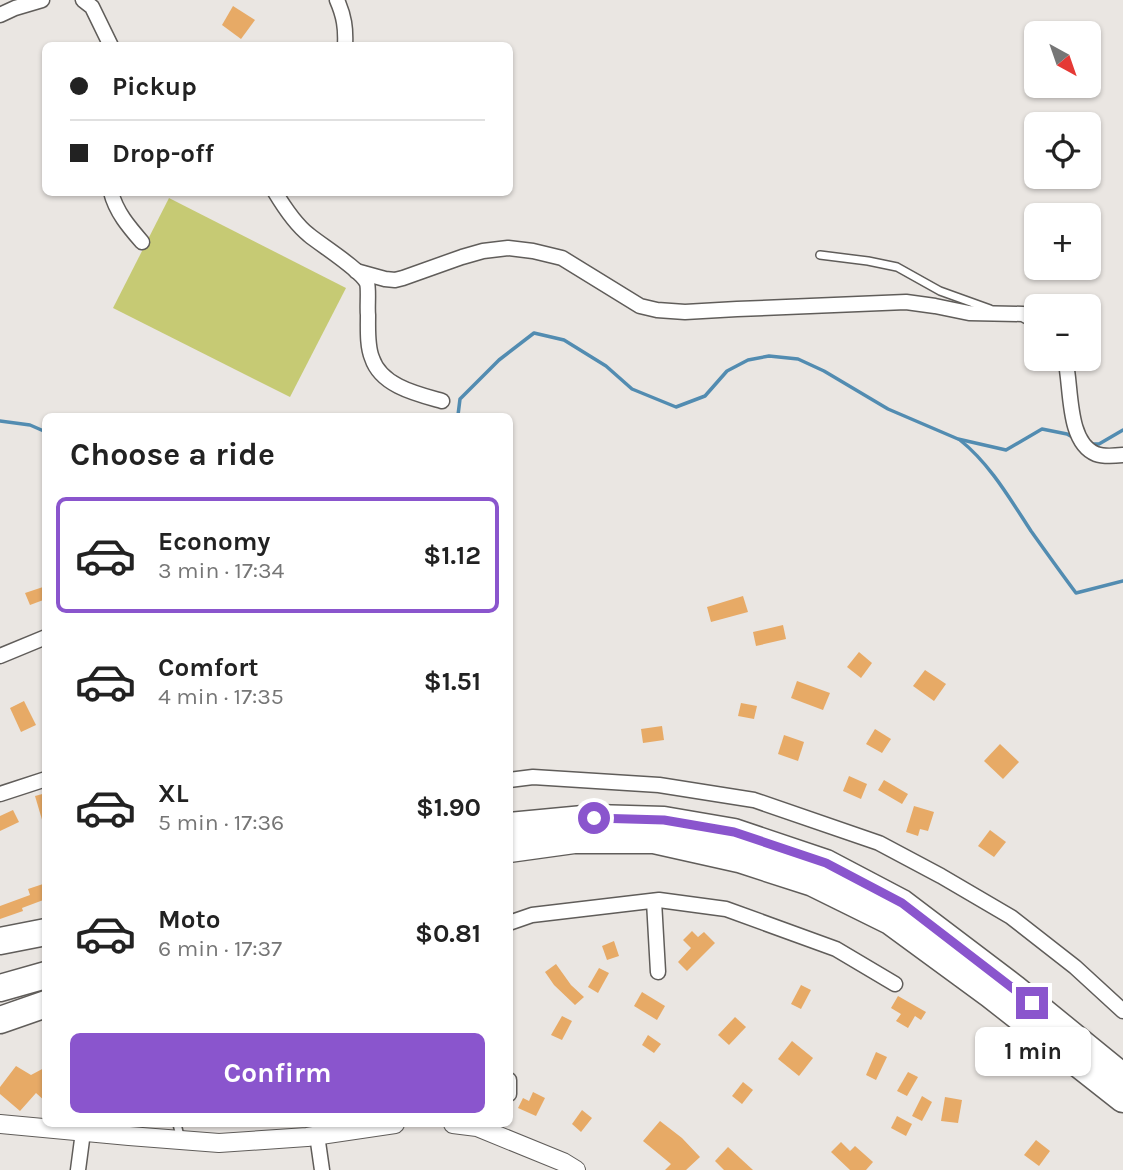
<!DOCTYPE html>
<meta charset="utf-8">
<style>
body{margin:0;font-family:Karla,sans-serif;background:#f6f6f6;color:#222;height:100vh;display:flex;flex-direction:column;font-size:26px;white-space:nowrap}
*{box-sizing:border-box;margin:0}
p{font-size:23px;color:#767676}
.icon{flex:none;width:38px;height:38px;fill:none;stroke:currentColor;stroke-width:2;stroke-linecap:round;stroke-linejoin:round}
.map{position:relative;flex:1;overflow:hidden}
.panel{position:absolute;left:42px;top:413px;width:471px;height:714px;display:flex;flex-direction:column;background:#fff;border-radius:10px;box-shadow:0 2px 5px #0004}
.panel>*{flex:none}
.hud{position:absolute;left:42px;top:42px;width:471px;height:154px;border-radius:10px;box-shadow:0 2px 5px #0004;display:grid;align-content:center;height:154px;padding:0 28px;background:#fff}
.needle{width:46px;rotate:140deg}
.buttons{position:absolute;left:1024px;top:21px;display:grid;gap:14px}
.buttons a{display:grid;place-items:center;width:77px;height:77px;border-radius:10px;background:#fff;box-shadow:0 2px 5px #0004;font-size:35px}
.end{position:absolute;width:32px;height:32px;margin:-16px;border:9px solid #8a55cd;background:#fff;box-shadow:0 0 0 4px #fff}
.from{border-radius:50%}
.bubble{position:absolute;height:49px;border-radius:10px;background:#fff;box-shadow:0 2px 5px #0004;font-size:23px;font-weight:700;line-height:49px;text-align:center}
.hud b{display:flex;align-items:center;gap:24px;height:66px;font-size:26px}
.hud b+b{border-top:2px solid #e0e0e0}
.hud i{width:18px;height:18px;background:#222}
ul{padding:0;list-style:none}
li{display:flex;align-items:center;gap:21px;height:116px;margin:0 14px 10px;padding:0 14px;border:4px solid transparent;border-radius:10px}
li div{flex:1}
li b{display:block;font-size:26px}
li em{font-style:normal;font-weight:700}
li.selected{border-color:#8a55cd}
li>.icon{width:63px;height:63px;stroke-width:1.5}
h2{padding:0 28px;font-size:32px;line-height:84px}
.cta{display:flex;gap:14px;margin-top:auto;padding:14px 28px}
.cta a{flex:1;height:80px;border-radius:10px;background:#8a55cd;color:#fff;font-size:28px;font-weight:700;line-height:80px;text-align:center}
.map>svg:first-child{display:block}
.green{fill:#c6ca74}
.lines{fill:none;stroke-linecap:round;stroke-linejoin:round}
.stream{stroke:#528cb1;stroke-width:3.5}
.building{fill:#e7aa66}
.service-casing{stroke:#605d5a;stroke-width:10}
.minor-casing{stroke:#605d5a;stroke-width:17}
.tertiary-casing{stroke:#605d5a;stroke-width:20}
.motorway-casing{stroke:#605d5a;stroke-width:29}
.service{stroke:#fff;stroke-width:7}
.minor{stroke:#fff;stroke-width:14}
.tertiary{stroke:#fff;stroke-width:18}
.motorway{stroke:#fff;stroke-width:26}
.route{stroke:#8a55cd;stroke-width:9}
</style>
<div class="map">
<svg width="1123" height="1170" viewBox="0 0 1123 1170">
<rect width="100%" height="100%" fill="#eae6e2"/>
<!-- green -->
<path class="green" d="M169 198 346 288 290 397 113 308Z"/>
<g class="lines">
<!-- stream -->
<g class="stream">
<path d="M456 416 458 415 460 399 499 360 534 333 564 340 606 366 632 389 676 407 705 396 727 371 748 360 769 356 798 359 824 371 888 409 958 439 1006 450 1042 429 1067 434 1074 438"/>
<path d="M0 421 30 425 46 432"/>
<path d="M960 440C990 464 1010 499 1031 531 1046 552 1061 573 1076 593L1123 581"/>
<path d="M1091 444H1099L1123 430"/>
</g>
</g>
<!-- building -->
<g class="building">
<path d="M233 6 255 20 241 39 222 25Z"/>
<path d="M46 586V599L30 605 25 593Z"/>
<path d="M743 596 748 612 711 622 707 607Z"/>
<path d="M783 625 786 639 756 646 753 632Z"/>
<path d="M859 652 872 663 861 678 847 667Z"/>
<path d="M925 670 946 684 934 701 913 686Z"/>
<path d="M797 681 830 693 823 710 791 698Z"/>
<path d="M24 701 36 725 21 732 10 708Z"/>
<path d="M741 703 757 706 754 719 738 716Z"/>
<path d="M662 726 664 740 643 743 641 729Z"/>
<path d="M875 729 891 739 882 753 866 744Z"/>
<path d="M784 735 804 742 798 761 778 754Z"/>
<path d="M1000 744 1019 762 1003 779 984 761Z"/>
<path d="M849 776 867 784 861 799 843 791Z"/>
<path d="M884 780 908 794 902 804 878 790Z"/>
<path d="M46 793V823H43L35 796Z"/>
<path d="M914 806 934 812 928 831 920 829 918 836 906 832Z"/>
<path d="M13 810 19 822 0 831V816Z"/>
<path d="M990 830 1006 842 994 857 978 846Z"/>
<path d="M46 883V899L22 908 23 911 0 919V906L30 895 28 889Z"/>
<path d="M692 931 698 937 704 932 715 943 687 971 678 962 691 948 683 940Z"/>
<path d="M614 941 619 956 607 960 602 946Z"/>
<path d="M556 964 571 985 584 997 575 1005 554 985 545 972Z"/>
<path d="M599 968 609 973 598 993 588 987Z"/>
<path d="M801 985 811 990 801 1009 791 1004Z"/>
<path d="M642 992 665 1006 657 1020 634 1006Z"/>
<path d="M898 996 926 1012 921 1020 915 1016 908 1028 896 1021 901 1014 891 1008Z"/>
<path d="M562 1016 572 1021 562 1040 551 1035Z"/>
<path d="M735 1017 746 1027 729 1045 718 1035Z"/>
<path d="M648 1035 661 1044 654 1053 642 1045Z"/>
<path d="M792 1041 813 1058 799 1076 778 1059Z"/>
<path d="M876 1052 887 1057 876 1080 866 1075Z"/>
<path d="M16 1066 31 1075 46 1067V1102L36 1093 20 1111 0 1094V1087Z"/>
<path d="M908 1072 918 1077 907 1096 897 1091Z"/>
<path d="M743 1082 753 1090 742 1104 732 1096Z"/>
<path d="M533 1092 545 1098 536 1116 518 1108 523 1098 529 1101Z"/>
<path d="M922 1096 932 1102 922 1121 912 1116Z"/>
<path d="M945 1097 962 1100 958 1123 941 1121Z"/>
<path d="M582 1110 592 1118 581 1132 572 1124Z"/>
<path d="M897 1116 912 1124 906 1136 891 1128Z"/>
<path d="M660 1121 682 1138 700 1157 686 1170H665L671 1164 643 1141Z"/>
<path d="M1036 1140 1050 1151 1039 1166 1024 1155Z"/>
<path d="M841 1142 850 1151 855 1146 873 1162 866 1170H850L831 1152Z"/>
<path d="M728 1147 753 1170H724L715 1161Z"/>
</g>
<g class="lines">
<!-- service casing -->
<g class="service-casing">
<g id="service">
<path d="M820 255 868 261 897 267 940 291 990 309"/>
<path d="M177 1124 181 1140"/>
</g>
</g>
<!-- minor casing -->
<g class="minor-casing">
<g id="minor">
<path d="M83 0 92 7 111 46"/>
<path d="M337 0C344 16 346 28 345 46"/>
<path d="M0 15 15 8 42 0"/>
<path d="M111 192C116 212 129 227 142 242"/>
<path d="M275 192C284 207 295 224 309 235 321 245 361 270 367 283 369 289 367 308 368 315 368 329 367 346 372 358 381 386 417 394 442 401"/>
<path d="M356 271 385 279 395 280 403 278 462 257 483 251 508 248 533 251 562 258 640 306 657 310 685 312 737 309 906 302 935 306 969 313 1023 314 1036 321"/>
<path d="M1065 359C1072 385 1066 442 1096 454 1104 457 1114 456 1123 455"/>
<path d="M0 656 46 637"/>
<path d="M509 780 533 777 659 785 754 800 879 843 941 876 1011 917 1075 967 1123 1011"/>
<path d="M0 794 46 779"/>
<path d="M654 901 658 972"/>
<path d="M509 923 532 915 659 900 726 909 836 949 895 984"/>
<path d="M509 1080V1094"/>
<path d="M317 1135 322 1170"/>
<path d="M78 1170 83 1132"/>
</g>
</g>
<!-- tertiary casing -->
<g class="tertiary-casing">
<g id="tertiary">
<path d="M0 1124 129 1136 219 1143 307 1137 395 1124"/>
<path d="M453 1124 477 1127 563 1162 576 1170"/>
</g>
</g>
<!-- motorway casing -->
<g class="motorway-casing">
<g id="motorway">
<path d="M509 826 594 818 664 820 734 832 826 863 902 903 1014 988 1123 1077"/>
<path d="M509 849 574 840H654L739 859 813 883 890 921 991 995 1123 1099"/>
<path d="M0 941 46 932"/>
<path d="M0 988 46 975"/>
<path d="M0 1020 46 1004"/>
</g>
</g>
<!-- service -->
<use href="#service" class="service"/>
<!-- minor -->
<use href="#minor" class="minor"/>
<!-- tertiary -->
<use href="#tertiary" class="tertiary"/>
<!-- motorway -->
<use href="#motorway" class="motorway"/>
</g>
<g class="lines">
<!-- route -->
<path class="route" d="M594 818 664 820 734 832 826 863 902 903 1032 1003"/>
</g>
</svg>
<div class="buttons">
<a><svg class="needle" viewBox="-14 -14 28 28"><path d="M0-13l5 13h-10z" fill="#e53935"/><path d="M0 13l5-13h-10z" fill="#767676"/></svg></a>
<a><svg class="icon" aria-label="locate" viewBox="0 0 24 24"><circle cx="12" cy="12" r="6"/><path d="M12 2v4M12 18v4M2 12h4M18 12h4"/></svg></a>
<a>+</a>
<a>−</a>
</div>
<i class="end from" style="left:594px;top:818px"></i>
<i class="end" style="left:1032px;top:1003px"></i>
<div class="bubble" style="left:975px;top:1027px;width:116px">1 min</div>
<div class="hud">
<b><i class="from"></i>Pickup</b>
<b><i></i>Drop-off</b>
</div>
<section class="panel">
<h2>Choose a ride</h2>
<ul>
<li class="selected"><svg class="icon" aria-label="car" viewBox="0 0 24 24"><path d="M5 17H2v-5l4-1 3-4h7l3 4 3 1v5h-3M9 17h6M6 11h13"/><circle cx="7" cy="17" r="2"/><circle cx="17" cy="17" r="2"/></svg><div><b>Economy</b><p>3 min · 17:34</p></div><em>$1.12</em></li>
<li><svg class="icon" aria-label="car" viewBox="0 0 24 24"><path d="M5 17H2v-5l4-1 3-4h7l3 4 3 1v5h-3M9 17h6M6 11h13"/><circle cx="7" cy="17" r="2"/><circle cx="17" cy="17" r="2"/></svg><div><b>Comfort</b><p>4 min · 17:35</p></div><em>$1.51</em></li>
<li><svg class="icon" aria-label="car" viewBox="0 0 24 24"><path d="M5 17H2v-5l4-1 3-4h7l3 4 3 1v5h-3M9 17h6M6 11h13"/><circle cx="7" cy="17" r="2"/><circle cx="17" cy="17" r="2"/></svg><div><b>XL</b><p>5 min · 17:36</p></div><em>$1.90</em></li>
<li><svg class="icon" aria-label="car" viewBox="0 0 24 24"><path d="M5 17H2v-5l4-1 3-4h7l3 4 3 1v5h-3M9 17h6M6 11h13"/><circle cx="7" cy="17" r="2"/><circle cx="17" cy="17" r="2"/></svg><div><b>Moto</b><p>6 min · 17:37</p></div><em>$0.81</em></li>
</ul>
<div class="cta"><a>Confirm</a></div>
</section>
</div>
